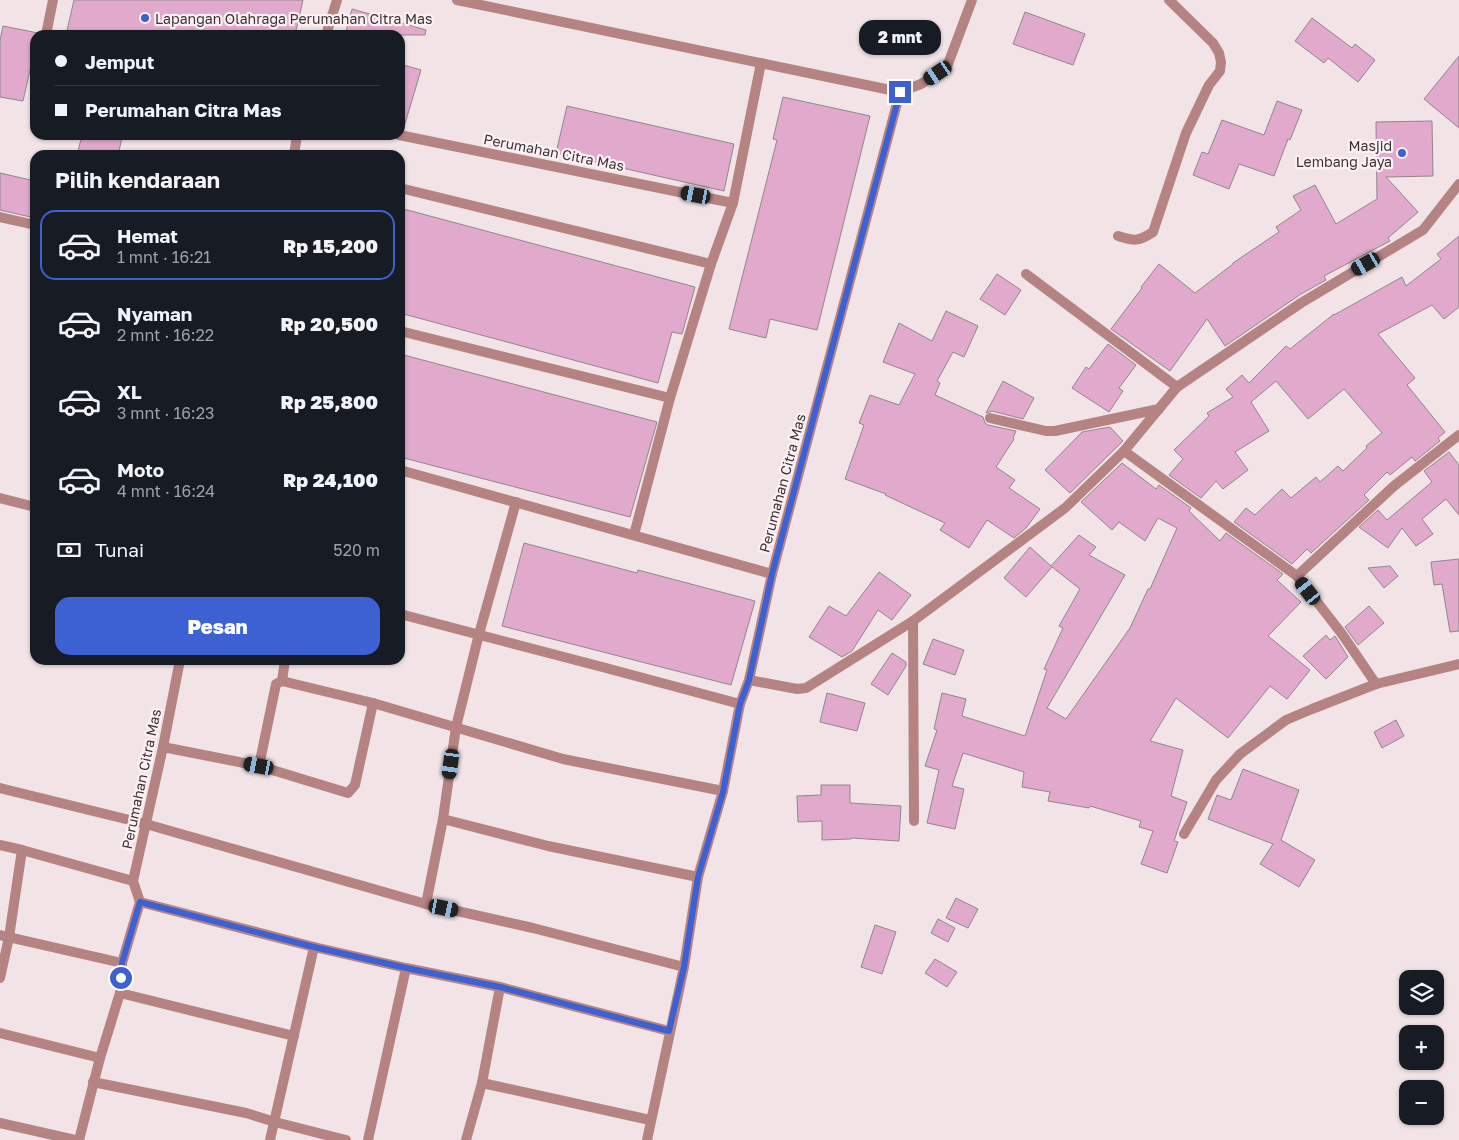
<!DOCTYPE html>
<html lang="id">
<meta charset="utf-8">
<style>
body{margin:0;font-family:"Golos Text",sans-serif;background:#20242c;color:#f1f3f6;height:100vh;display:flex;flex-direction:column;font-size:19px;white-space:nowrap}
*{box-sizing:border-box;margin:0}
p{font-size:16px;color:#9ea1a6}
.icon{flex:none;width:28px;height:28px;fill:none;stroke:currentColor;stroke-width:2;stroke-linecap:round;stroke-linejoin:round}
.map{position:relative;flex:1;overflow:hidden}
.sheet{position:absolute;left:30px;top:150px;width:375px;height:515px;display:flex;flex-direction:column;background:#171b24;border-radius:15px;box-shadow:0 1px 4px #0004}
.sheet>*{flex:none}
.banner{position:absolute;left:30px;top:30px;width:375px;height:110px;border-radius:15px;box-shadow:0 1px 4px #0004;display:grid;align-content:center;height:110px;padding:0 25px;background:#171b24}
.controls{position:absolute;left:1399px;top:970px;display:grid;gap:10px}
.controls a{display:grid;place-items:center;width:45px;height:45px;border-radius:10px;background:#171b24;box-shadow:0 1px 4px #0004;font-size:25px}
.end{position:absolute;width:22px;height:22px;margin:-11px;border:6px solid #3d61d3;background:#fff;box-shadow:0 0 0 2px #fff}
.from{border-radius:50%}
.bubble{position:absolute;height:35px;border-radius:15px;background:#171b24;box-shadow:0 1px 4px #0004;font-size:16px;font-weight:800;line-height:35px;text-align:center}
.car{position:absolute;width:15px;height:30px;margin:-15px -8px;border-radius:6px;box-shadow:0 0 4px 1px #0007;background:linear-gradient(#222 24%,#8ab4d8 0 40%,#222 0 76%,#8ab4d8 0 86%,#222 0)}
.banner b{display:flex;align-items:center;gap:18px;height:48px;font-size:19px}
.banner b+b{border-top:1px solid #363941}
.banner i{width:12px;height:12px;background:#f1f3f6}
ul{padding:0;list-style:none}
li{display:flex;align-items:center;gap:15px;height:70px;margin:0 10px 8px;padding:0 15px;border:2px solid transparent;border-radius:15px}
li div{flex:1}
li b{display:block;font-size:19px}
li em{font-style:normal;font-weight:800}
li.current{border-color:#3d61d3}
li>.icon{width:45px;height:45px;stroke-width:1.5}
h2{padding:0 25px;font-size:22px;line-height:60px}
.pay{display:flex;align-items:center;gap:12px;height:55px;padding:0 25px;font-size:19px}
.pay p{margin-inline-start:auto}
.primary-button{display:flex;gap:10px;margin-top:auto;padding:10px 25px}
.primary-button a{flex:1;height:58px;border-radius:15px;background:#3d61d3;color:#fff;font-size:20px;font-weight:800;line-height:58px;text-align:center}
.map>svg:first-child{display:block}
.building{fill:#e1a9cb;stroke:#91878d}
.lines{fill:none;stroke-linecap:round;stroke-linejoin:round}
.lane{stroke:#b58382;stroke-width:10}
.street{stroke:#b58382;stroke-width:10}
.route{stroke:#3d61d3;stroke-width:6}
.poi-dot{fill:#3d61d3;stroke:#fef0f3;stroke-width:2}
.labels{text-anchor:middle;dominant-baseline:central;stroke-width:4.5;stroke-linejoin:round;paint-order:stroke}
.poi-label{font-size:14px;fill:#3a3436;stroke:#fef0f3;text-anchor:start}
.street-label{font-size:14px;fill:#3a3436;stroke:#fef0f3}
</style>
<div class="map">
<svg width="1459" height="1140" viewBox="0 0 1459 1140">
<rect width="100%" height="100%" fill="#f1e3e6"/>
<!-- building -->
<g class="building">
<path d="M74 0H303L295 35H66Z"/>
<path d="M352 9 426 30 425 35H345Z"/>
<path d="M1025 12 1085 34 1073 65 1013 44Z"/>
<path d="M1312 18 1352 48 1355 44 1375 60 1358 82 1328 58 1324 63 1295 41Z"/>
<path d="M3 26 38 33V35H35V48L23 101 0 97V40Z"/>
<path d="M1459 56V128L1424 99Z"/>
<path d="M400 64 421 70 404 127 400 126Z"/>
<path d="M783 97 870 116 817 330 770 319 766 338 729 329 777 140 773 139Z"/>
<path d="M1277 101 1302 110 1290 140 1288 139 1274 176 1239 164 1229 189 1193 175 1202 152 1208 154 1222 120 1264 135Z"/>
<path d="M567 106 734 144 724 191 556 153Z"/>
<path d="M1432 121 1433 176 1386 177 1418 212 1388 238 1390 241 1324 276 1326 280 1301 294 1225 346 1207 319 1170 371 1111 329 1142 288 1141 287 1159 264 1195 293 1233 264V263L1279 232 1276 227 1301 210 1293 196 1315 185 1336 224 1377 199 1376 122Z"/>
<path d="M82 135H108L122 138 118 155H77Z"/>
<path d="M0 173 35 181V218L0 210Z"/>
<path d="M400 208 695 287 682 334 672 332 658 383 400 313Z"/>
<path d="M1459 236V307L1444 319 1432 305 1378 334 1415 378 1407 385 1445 432 1438 438 1440 441 1415 461 1412 457 1390 475 1387 472 1364 495 1369 500 1311 553 1307 549 1292 564 1234 522 1246 508 1255 515 1282 489 1291 498 1316 477 1320 482 1338 466 1343 471 1367 448 1366 446 1382 433 1344 389 1308 419 1276 381 1251 402 1269 431 1235 452 1248 470 1223 489 1216 481 1201 498 1169 475 1183 459 1174 450 1209 416 1207 413 1233 397 1226 389 1242 375 1249 383 1286 346 1290 349 1334 314V315L1402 277 1406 286 1441 259 1437 254Z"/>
<path d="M997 274 1021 290 1005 315 980 299Z"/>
<path d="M946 311 978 326 964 357 953 352 937 381 940 383 935 395 983 417 985 423 988 425 1016 431 1013 438 1014 439 996 467 1015 480 1009 488 1040 509 1026 528 1014 538 987 520 969 548 940 530 945 523 885 495 886 494 845 479 864 425 859 423 870 395 899 405 915 374 883 362 899 323 932 341Z"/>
<path d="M1108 344 1136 365 1119 388 1123 391 1109 412 1072 388 1086 367 1089 369Z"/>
<path d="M400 354 657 422 630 517 400 457Z"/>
<path d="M1003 381 1034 398 1023 419 992 411 986 413Z"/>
<path d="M1110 427 1123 441 1070 493 1045 470 1082 432Z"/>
<path d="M1449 452 1459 465V515L1446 499 1422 519 1433 534 1416 546 1402 528 1388 548 1359 527 1378 510 1387 520 1432 482 1424 471Z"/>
<path d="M1122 463 1156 489 1159 485 1191 508 1189 511 1220 541 1226 533 1283 574 1277 580 1301 602 1268 636 1310 670 1287 699 1270 686 1228 738 1176 698 1150 741 1183 750 1171 796 1187 802 1174 841 1178 842 1167 873 1141 864 1153 831 1139 827 1141 821 1090 806 1089 808 1048 801 1050 792 1022 787 1024 772 963 753 952 786 964 789 955 829 927 823 939 770 925 766 937 730 934 729 942 693 966 699 962 716 1025 736 1047 670 1044 669 1063 628 1059 626 1080 589 1052 567 1026 597 1004 578 1030 547 1051 566 1079 535 1096 547 1089 555 1125 575 1047 708 1066 719 1130 628 1148 589H1150L1177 528 1158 518 1145 541 1119 522 1112 530 1081 502Z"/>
<path d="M524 543 637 573 638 570 755 601 731 685 502 626Z"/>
<path d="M1459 559V631L1450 632 1442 584 1434 585 1431 562Z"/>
<path d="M1390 566 1398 576 1384 588 1368 568Z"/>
<path d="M879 572 911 595 892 620 878 610 852 651 842 657 809 637 829 606 846 616Z"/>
<path d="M1369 606 1384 623 1358 645 1345 627Z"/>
<path d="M1326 635 1330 640 1335 636 1348 657 1326 679 1303 656Z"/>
<path d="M933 639 964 650 955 675 923 664Z"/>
<path d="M892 653 906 662V666L888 695 871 684Z"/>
<path d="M827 693 865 703 857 731 820 722Z"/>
<path d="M1396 720 1404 736 1382 748 1374 732Z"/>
<path d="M1243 769 1299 790 1281 840 1315 860 1299 887 1260 864 1273 844 1208 819 1217 795 1231 800Z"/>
<path d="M821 785H850V803L901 806 899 841 851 838V839L822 840V821L798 822 797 796 821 795Z"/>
<path d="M956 898 978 909 968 928 946 918Z"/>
<path d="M938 919 955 928 948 942 931 933Z"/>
<path d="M875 925 896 932 882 974 861 967Z"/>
<path d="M935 959 957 972 947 987 925 973Z"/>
</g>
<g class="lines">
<!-- lane -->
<path class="lane" d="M1118 236C1134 241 1138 242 1153 232L1186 133 1209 85 1220 71 1221 62 1219 53 1213 43 1169 0"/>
<!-- street -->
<g class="street">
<path d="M457 0 900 92"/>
<path d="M46 35 53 0"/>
<path d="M326 35 337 0"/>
<path d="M900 92 921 84 938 73 948 64 972 0"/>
<path d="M399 135 733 203"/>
<path d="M294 155 297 135"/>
<path d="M400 188 711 264"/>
<path d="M0 217 35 225"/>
<path d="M1026 274 1177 387"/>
<path d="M400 331 670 398"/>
<path d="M990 418 1046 431H1055L1159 409"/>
<path d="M1124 451 1297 576 1342 634 1376 684"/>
<path d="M400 470 772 574"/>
<path d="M0 498 35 507"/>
<path d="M634 535 670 398 711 264 733 203 761 63"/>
<path d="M1297 576 1394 486 1459 435"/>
<path d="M400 614 606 668 740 704"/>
<path d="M913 621 914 821"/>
<path d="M749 680 797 689 806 688 913 621 1065 508 1124 451 1177 387 1301 303 1423 230 1459 184"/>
<path d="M282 681 285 660"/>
<path d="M163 747 259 766 348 793 355 785 373 703"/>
<path d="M259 766 276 684 282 681 373 703 563 759 723 791"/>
<path d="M0 788 146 824 426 904 533 928 684 967"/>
<path d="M443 819 548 846 698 877"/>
<path d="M1184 834 1216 780 1240 754 1286 720 1312 709 1376 684 1459 664"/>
<path d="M0 845 22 850 133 881"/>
<path d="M140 902 314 947 406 968 500 987 669 1031"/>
<path d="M140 902 133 881 163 747 180 660"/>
<path d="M426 904 443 819 456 727 479 634 516 502"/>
<path d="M0 935 122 963"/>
<path d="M0 978 9 937 22 850"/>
<path d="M120 993 294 1036"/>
<path d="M0 1033 100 1058"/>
<path d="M93 1082 246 1113 275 1122 346 1140"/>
<path d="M482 1083 650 1120"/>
<path d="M0 1123 75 1140"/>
<path d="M79 1140 100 1058 120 993 122 963 140 902"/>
<path d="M270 1140 314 947"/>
<path d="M368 1140 406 968"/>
<path d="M466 1140 482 1083 500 987"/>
<path d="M647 1140 684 967 698 877 723 791 740 704 749 680 772 574 900 92"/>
</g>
</g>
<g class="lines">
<!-- route -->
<path class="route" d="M121 978 122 963 140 902 314 947 406 968 500 987 669 1031 684 967 698 877 723 792 740 704 749 680 772 574 900 92"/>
</g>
<!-- markers -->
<g class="poi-dot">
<circle cx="145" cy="18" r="5"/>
<circle cx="1402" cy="153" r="5"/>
</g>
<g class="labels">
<!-- poi labels -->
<g class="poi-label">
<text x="155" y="18">Lapangan Olahraga Perumahan Citra Mas</text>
<text x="1392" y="145" text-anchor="end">Masjid<tspan x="1392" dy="16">Lembang Jaya</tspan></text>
</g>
<!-- street labels -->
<g class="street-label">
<text transform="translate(554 152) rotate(11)">Perumahan Citra Mas</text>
<text transform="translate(782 483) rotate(-75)">Perumahan Citra Mas</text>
<text transform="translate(141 779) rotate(-78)">Perumahan Citra Mas</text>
</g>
</g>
</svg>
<div class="controls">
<a><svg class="icon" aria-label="layers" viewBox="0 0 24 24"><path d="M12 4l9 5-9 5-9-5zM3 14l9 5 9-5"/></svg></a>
<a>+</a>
<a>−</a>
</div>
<i class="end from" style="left:121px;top:978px"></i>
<i class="end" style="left:900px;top:92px"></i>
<div class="bubble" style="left:859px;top:20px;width:82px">2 mnt</div>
<i class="car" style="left:938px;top:73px;rotate:236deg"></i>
<i class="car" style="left:696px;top:195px;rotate:281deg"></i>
<i class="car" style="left:1366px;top:264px;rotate:240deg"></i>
<i class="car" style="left:1308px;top:591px;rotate:322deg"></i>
<i class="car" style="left:451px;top:764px;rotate:188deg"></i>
<i class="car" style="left:259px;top:766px;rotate:281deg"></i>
<i class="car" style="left:444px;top:908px;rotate:102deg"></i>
<div class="banner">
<b><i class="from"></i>Jemput</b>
<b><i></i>Perumahan Citra Mas</b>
</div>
<section class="sheet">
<h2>Pilih kendaraan</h2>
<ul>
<li class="current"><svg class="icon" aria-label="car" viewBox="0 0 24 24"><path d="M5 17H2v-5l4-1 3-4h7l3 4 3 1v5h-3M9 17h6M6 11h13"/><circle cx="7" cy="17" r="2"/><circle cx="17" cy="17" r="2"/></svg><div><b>Hemat</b><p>1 mnt · 16:21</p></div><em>Rp 15,200</em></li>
<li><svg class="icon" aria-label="car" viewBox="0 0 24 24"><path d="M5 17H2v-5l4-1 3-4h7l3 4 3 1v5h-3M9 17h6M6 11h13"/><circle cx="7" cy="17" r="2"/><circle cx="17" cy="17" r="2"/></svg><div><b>Nyaman</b><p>2 mnt · 16:22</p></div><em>Rp 20,500</em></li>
<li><svg class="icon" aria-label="car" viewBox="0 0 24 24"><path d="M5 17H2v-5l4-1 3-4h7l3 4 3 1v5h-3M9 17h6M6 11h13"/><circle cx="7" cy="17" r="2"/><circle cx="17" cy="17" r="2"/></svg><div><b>XL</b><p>3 mnt · 16:23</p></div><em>Rp 25,800</em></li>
<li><svg class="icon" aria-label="car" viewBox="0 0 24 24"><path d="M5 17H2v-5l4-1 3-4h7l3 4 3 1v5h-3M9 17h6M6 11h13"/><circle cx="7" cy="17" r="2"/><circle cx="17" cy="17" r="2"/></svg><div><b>Moto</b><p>4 mnt · 16:24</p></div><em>Rp 24,100</em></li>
</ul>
<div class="pay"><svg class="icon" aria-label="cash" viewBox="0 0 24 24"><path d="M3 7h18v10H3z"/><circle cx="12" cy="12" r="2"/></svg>Tunai<p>520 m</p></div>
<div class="primary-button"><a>Pesan</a></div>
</section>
</div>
